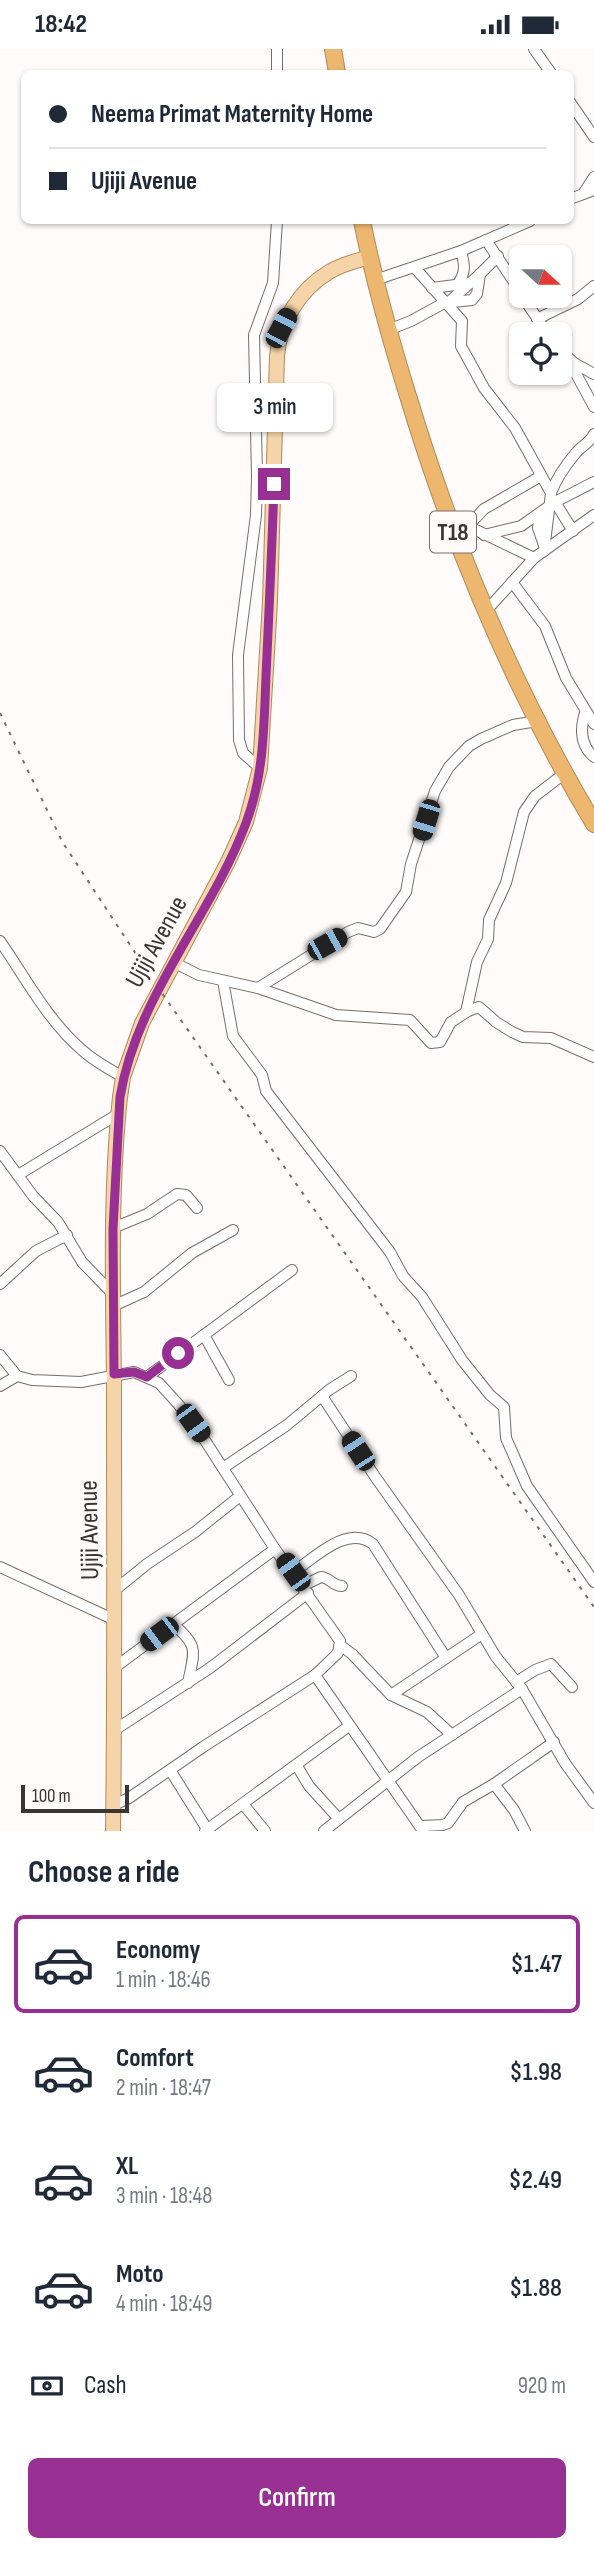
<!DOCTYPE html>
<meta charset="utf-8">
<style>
body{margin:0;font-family:"Sofia Sans Condensed",sans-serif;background:#f2f2f3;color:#1f2937;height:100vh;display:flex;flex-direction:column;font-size:26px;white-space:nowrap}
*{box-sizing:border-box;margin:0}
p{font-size:23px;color:#747a83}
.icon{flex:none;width:38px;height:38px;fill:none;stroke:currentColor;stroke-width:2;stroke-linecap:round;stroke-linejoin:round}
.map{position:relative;height:1782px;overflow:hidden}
.details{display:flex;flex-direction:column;background:#fff;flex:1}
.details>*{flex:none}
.hud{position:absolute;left:21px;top:21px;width:553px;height:154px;border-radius:10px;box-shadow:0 2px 5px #0004;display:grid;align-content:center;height:154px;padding:0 28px;background:#fff}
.needle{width:46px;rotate:111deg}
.controls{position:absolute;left:509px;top:196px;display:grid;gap:14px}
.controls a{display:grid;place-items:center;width:63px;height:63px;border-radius:10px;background:#fff;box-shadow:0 2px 5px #0004;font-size:35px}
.scale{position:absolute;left:21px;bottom:18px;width:108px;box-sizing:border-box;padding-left:7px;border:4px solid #3b3533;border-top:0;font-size:19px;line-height:24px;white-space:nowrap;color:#3b3533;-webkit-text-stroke:5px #fefbfa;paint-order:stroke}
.end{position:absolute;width:32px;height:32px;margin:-16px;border:9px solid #983094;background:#fff;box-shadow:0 0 0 4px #fff}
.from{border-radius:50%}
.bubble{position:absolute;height:49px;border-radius:10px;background:#fff;box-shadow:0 2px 5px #0004;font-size:23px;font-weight:600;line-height:49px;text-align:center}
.car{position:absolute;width:21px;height:42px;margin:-21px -10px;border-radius:9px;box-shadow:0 0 5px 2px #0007;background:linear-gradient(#222 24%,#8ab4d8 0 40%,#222 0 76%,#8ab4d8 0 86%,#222 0)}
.hud b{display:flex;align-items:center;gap:24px;height:66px;font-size:26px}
.hud b+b{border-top:2px solid #e0e1e3}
.hud i{width:18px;height:18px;background:#1f2937}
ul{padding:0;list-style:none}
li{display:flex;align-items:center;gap:21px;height:98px;margin:0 14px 10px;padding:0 14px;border:4px solid transparent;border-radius:10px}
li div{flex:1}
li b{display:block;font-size:26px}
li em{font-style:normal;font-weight:600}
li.selected{border-color:#983094}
li>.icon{width:63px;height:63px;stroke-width:1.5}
h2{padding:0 28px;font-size:32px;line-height:84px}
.pay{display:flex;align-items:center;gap:18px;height:77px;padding:0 28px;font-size:26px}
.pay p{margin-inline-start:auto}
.cta{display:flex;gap:14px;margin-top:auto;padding:14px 28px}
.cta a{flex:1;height:80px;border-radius:10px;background:#983094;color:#fff;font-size:28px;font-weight:600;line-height:80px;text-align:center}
.status{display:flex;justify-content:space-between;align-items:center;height:49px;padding:0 35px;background:#fff;direction:ltr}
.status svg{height:19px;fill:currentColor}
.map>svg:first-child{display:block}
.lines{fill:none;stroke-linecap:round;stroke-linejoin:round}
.minor-casing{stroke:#796d69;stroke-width:12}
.major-casing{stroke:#af8a5a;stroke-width:16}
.highway-casing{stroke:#af8a5a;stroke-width:18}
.minor{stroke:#fff;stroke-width:10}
.major{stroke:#f5d4a9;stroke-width:14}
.highway{stroke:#eeb76f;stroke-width:16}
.rail{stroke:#746e6d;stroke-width:2;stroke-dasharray:3.5 7;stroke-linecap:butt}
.route{stroke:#983094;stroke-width:9}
.labels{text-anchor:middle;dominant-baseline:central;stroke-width:7;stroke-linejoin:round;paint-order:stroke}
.shield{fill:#fefbfa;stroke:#76706f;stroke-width:2}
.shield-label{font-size:24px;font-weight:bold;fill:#3b3533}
.street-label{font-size:26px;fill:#3b3533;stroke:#fefbfa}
</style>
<div class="status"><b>18:42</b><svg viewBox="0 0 49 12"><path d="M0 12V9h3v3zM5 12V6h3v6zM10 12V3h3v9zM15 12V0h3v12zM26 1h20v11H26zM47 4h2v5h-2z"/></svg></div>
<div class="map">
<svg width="594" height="1782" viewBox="0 0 594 1782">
<rect width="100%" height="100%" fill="#fefbfa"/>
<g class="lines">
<!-- minor casing -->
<g class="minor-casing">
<g id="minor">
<path d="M277 0V24"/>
<path d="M534 0 551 24"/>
<path d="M570 53 594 88"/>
<path d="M583 145 594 128"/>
<path d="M570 150 594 141"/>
<path d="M486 191 522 245"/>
<path d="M415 219 462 272 461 297 484 339 515 379 551 444 544 502"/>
<path d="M375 231 461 202 530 172"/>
<path d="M457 236C466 224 465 216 461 202"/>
<path d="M432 239 471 234"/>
<path d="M522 247 548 285"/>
<path d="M449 253 480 225"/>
<path d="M537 270 578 250 594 237"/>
<path d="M388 281 411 272 444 254 472 251 477 245 480 225 498 207"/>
<path d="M560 301 574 314 594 325"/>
<path d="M568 310 594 358"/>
<path d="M551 444C556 430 565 417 575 405 581 397 589 395 594 385"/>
<path d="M555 453 573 482"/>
<path d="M540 464 538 479 544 496"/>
<path d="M449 468 534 509"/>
<path d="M468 477 484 460 541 427"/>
<path d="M484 486 521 477 555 453 594 433"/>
<path d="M512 533 545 577 566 629 594 675"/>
<path d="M486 562 534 509 594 466"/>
<path d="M585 664C580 680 580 696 594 708"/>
<path d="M260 719 243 704 239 691 238 606 256 466 257 427 254 286 273 234 277 172"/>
<path d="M0 892C25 928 48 972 82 1001 94 1012 109 1020 123 1028"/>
<path d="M173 913 199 926 258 939 336 966 410 971 431 994 440 993 451 973 468 962 479 958 496 973 512 983 523 988 551 989 594 1008"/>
<path d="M223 932 233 987 262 1026 266 1042 390 1203 403 1227 422 1248 462 1311 490 1346 504 1358 506 1389 527 1437 594 1533"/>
<path d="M258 939 348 883 358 879 374 883 380 880 406 843 411 815 435 742 449 718 469 697 481 690 513 676 537 672"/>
<path d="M466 963 477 913 488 890 489 871 506 834 524 763 535 747 565 724"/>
<path d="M0 1102 33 1147 58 1173 82 1213 113 1245"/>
<path d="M18 1126 118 1065"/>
<path d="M113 1179 147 1165 177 1145 186 1146 197 1159"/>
<path d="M0 1235 36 1202 67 1186"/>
<path d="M113 1257 144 1243 192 1204 233 1181"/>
<path d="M204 1286 229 1331"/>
<path d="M0 1306 17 1327 32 1331 81 1333 134 1323 159 1334 179 1356 206 1393 275 1500 340 1592 338 1604 315 1626 203 1698 129 1749 114 1756"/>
<path d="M147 1328 292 1221"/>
<path d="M0 1337 17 1327"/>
<path d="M322 1347 376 1429 459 1546 496 1608 522 1640 565 1714 594 1754"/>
<path d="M223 1419 287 1376 329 1341 351 1327"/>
<path d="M0 1518 115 1571"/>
<path d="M293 1523C315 1509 347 1475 373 1495L446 1609"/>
<path d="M302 1537 321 1528C330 1529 333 1537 342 1537"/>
<path d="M115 1541 147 1515 195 1483 240 1447"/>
<path d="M173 1575C200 1598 194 1602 188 1634"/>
<path d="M340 1596 352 1605 391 1646 427 1663 452 1686"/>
<path d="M114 1619 275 1500"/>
<path d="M315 1626 423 1782"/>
<path d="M516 1633 535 1621 551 1615 572 1638"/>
<path d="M391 1646 482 1585"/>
<path d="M113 1682 210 1619 308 1544"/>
<path d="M297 1717 309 1737 339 1770"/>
<path d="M170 1721 207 1780"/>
<path d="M494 1735 514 1761 525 1782"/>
<path d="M243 1755 265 1782"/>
<path d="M422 1777 443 1776 448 1774 463 1753 494 1735 554 1693"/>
<path d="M205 1782 349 1677"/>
<path d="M324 1782 418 1708 522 1640"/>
</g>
</g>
<!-- major casing -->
<g class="major-casing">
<path id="major" d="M113 1782C115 1633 114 1484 114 1335 113 1239 110 1143 120 1048L123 1028 142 974 228 813 246 773 260 719 270 553 277 307C280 273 299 241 329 223 342 215 356 212 370 208"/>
</g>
<!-- highway casing -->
<g class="highway-casing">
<g id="highway">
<path d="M333 0 337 24"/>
<path d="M362 172C374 231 390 289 408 347 453 496 514 641 594 775"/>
</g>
</g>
<!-- minor -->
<use href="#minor" class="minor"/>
<!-- major -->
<use href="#major" class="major"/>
<!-- highway -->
<use href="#highway" class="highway"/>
<!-- rail -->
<path class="rail" d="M0 664 63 794 159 940 594 1558"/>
</g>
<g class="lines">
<!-- route -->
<path class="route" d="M178 1304 147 1328 134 1323 114 1325 113 1180 120 1048C137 946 211 868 246 774 264 727 264 676 266 627 269 563 272 499 274 435"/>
</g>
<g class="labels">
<!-- shield labels -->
<rect class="shield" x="430" y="462.5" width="46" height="41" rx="5"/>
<g class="shield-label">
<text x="453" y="483">T18</text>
</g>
<!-- street labels -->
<g class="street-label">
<text transform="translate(157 893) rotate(-61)">Ujiji Avenue</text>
<text transform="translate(90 1481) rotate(-91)">Ujiji Avenue</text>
</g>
</g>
</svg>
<div class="controls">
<a><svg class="needle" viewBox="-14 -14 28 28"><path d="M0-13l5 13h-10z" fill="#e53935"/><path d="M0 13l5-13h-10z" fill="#747a83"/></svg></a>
<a><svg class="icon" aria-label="locate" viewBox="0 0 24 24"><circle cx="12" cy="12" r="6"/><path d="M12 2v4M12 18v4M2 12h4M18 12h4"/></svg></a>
</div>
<div class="scale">100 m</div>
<i class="end from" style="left:178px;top:1304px"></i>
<i class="end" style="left:274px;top:435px"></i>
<div class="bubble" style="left:217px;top:334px;width:116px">3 min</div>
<i class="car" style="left:281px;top:279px;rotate:28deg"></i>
<i class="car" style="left:426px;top:771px;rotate:197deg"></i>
<i class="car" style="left:327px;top:895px;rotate:61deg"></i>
<i class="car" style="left:193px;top:1374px;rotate:144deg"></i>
<i class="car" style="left:358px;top:1402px;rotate:327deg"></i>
<i class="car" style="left:293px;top:1523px;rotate:324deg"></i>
<i class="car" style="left:159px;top:1585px;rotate:233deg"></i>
<div class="hud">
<b><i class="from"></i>Neema Primat Maternity Home</b>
<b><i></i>Ujiji Avenue</b>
</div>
</div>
<section class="details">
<h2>Choose a ride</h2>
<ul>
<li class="selected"><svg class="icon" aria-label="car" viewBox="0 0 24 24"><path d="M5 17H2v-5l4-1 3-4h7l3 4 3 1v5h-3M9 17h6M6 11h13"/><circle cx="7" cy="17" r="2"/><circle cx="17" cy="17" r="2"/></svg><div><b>Economy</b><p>1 min · 18:46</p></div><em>$1.47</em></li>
<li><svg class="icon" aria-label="car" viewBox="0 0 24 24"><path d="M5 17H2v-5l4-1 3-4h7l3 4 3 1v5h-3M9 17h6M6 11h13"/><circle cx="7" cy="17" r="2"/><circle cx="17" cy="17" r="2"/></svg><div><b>Comfort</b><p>2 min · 18:47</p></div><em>$1.98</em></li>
<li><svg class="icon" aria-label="car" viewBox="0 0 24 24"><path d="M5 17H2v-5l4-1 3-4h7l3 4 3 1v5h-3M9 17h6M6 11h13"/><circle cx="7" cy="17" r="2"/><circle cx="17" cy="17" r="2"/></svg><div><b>XL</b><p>3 min · 18:48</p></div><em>$2.49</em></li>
<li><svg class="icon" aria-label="car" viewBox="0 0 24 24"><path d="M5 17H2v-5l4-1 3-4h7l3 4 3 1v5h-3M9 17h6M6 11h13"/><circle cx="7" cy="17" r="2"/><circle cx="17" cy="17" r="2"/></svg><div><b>Moto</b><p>4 min · 18:49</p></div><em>$1.88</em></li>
</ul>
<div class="pay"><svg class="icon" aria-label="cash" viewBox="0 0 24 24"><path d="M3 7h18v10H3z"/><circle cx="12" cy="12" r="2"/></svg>Cash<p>920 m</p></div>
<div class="cta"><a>Confirm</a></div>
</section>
